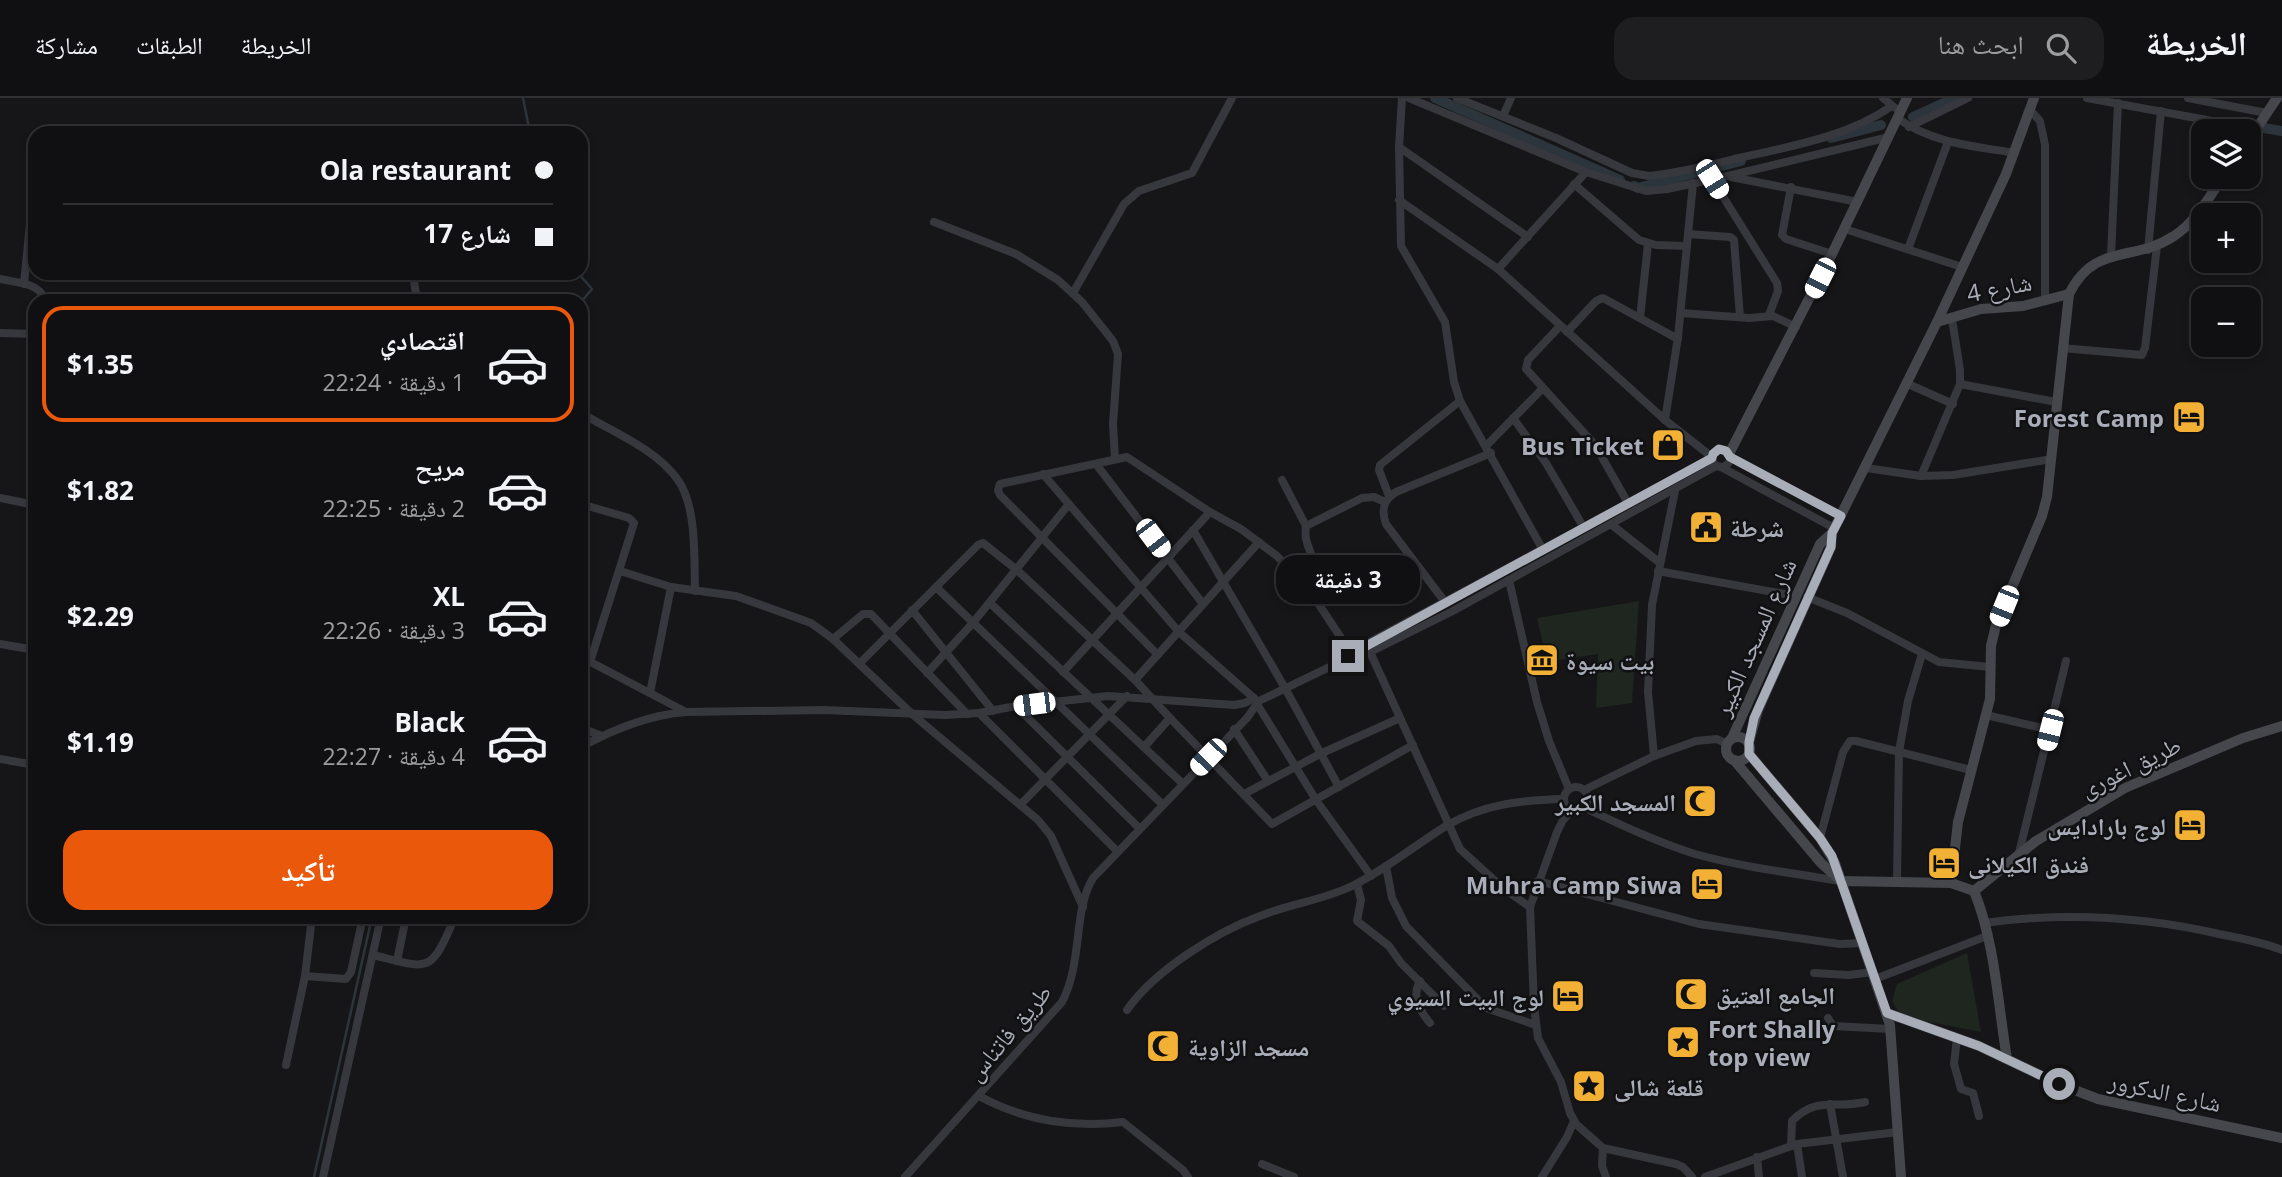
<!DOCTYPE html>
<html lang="ar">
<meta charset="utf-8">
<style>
body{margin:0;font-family:"Open Sans","Noto Naskh Arabic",sans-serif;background:#1e1e20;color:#f1f3f6;direction:rtl;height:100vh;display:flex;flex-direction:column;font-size:26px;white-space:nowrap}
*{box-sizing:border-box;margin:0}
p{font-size:23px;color:#9c9d9f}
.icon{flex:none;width:38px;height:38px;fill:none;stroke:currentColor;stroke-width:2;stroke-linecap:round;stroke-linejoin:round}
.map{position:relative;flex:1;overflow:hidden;direction:ltr}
.sheet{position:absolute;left:28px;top:196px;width:560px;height:630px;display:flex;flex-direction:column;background:#101012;border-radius:21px;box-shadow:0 4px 10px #0003,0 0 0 2px #303032;direction:rtl}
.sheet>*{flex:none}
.top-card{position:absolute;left:28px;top:28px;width:560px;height:154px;border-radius:21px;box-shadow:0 4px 10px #0003,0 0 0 2px #303032;direction:rtl;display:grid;align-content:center;height:154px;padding:0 35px;background:#101012}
.fabs{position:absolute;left:2191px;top:21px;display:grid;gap:14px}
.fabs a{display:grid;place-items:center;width:70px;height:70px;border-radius:14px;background:#101012;box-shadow:0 4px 10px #0003,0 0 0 2px #303032;font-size:35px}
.end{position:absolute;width:32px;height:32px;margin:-16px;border:9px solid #a8adb8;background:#111;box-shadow:0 0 0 4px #111}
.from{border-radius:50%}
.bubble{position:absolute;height:49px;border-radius:21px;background:#101012;box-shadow:0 4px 10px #0003,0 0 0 2px #303032;font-size:23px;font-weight:700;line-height:49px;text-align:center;direction:rtl}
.car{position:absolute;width:21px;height:42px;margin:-21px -10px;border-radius:9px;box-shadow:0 0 5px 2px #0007;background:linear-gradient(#fff 24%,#345 0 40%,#fff 0 76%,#345 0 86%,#fff 0)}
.top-card b{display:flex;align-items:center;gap:24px;height:66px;font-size:26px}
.top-card b+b{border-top:2px solid #303032}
.top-card i{width:18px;height:18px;background:#f1f3f6}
ul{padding:12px 0 0;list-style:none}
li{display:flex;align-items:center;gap:21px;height:116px;margin:0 14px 10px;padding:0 21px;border:4px solid transparent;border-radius:21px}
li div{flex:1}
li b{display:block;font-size:26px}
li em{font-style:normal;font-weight:700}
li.selected{border-color:#ea580c}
li>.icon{width:63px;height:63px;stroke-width:1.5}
.button{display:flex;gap:14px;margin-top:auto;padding:14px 35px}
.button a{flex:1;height:80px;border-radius:21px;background:#ea580c;color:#fff;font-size:28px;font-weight:700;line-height:80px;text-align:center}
header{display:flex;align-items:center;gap:42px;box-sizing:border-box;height:98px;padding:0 35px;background:#101012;border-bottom:2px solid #303032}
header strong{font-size:33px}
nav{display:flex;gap:38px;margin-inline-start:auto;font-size:24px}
.search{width:490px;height:63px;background:#1e1e20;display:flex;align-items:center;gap:18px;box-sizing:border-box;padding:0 24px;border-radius:21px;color:#9c9d9f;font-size:26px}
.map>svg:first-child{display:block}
.green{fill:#1e261f}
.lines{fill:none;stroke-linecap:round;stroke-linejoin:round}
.stream{stroke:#2c353c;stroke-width:2.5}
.canal{stroke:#2c353c;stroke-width:10}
.street{stroke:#37383d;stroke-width:8}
.secondary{stroke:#45474d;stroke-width:10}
.route{stroke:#a8adb8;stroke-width:9}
.labels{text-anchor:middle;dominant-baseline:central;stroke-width:5;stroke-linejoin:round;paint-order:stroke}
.street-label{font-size:24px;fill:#a8adb8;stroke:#111113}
.poi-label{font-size:24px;font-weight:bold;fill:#a8adb8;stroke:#111113;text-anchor:start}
</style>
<header>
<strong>الخريطة</strong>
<div class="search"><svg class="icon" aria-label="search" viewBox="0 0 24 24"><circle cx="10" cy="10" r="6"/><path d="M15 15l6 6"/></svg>ابحث هنا</div>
<nav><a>الخريطة</a><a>الطبقات</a><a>مشاركة</a></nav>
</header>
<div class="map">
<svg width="2282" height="1079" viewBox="0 0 2282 1079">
<rect width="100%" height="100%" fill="#161618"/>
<!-- green -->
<g class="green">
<path d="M1639 503 1632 605 1596 610 1598 556 1547 564 1537 520Z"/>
<path d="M1967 855 1981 934 1908 920 1897 912 1892 903 1897 886Z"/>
</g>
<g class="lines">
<!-- stream -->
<g class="stream">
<path d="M523 0 529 30 524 35"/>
<path d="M578 175 592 191 581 204"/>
<path d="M314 1079 372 819"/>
</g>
<!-- canal -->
<g class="canal">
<path d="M1435 0 1620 82"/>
<path d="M1913 19 1955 0"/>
<path d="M2252 28 2282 33"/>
<path d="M1831 40 1881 27"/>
<path d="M1634 88 1638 90 1741 63"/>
</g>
<!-- street -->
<g class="street">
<path d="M1402 0 1399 49 1401 148 1445 224 1454 284 1460 303 1543 452"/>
<path d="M1409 0 1586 74 1646 93 1667 91 1728 78 1889 39"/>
<path d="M1457 0 1556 40 1632 75 1649 78C1679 75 1710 67 1739 60 1792 48 1847 39 1892 8"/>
<path d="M1883 0 1895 10"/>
<path d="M2087 0 2256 31"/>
<path d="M2188 0 2267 15"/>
<path d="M2030 12 2040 23 2045 47V201"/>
<path d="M1503 18 1511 0"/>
<path d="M1897 20C1932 45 1973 48 2015 55"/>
<path d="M1909 29 1968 0"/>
<path d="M1399 49 1528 139"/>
<path d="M1731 79 1858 104"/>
<path d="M1712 81 1777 185 1778 193 1769 217"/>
<path d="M1574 86 1639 142 1656 147 1687 148"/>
<path d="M1791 89 1782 137 1786 141 1832 156"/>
<path d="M1399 102 1498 171 1665 322 1712 359"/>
<path d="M934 124 1016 156 1058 182 1082 204 1113 243 1118 256 1113 326 1115 361"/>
<path d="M1845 131 1962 169"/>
<path d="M1688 136 1730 139 1734 142 1740 219"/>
<path d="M1908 151 1948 44"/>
<path d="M2148 152 2161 13"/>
<path d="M2111 158 2118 5"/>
<path d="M1498 171 1586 74"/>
<path d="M413 175 417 203"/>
<path d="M0 181C17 185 39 184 45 202"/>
<path d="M24 186 35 76"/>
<path d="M1073 195 1124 106 1139 93 1192 75 1232 0"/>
<path d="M44 199 134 203"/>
<path d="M1681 215 1749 220 1773 218 1796 229"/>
<path d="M1640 220 1648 146"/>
<path d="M1560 228 1528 262 1526 271 1595 347 1628 405"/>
<path d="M1567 234 1596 203 1603 200 1678 241"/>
<path d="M0 235 35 236"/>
<path d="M2062 250 2142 257 2145 250 2157 148"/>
<path d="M1908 286 1953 306"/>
<path d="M1960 286 2056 304"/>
<path d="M581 315C613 334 656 351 678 382 697 409 694 460 695 493"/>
<path d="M1513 320 1546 365 1584 430"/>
<path d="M1665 322 1678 239 1693 85"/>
<path d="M1486 348 1543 290"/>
<circle cx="1721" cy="360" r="9"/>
<path d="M1730 359 1841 418"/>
<path d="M1096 366 1203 506"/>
<path d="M1721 369 1834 430"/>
<path d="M1866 370 1921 378 1953 377 2052 361"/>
<path d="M1043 376 1179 534 1256 602"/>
<path d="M1921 378 1960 286V272L1952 221"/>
<path d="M1282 382 1306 428"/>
<path d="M1389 398 1379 372 1380 367 1460 303"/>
<path d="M0 400 35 407"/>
<path d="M581 406 629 420 634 425 590 564"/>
<path d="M1612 427 1660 465"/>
<path d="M1193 432 1285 590 1339 689"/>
<path d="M620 473 671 489 736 498 811 525 833 541 912 616 1038 722 1051 738 1083 809"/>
<path d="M1658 473 1795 498"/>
<path d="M1509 482 1537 604 1549 643 1569 691"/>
<path d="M1306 488C1324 456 1302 455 1306 428L1362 400 1374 399 1385 404"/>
<path d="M936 489 1162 706"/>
<path d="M1807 499 1847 515 1939 564 1990 569"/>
<path d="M1445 504 1386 426C1381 412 1383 402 1396 394L1491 355"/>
<path d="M990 505 1182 685"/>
<path d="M912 512 993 613"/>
<path d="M833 541 863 516H871L967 616"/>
<path d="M0 546 35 552"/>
<path d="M1370 554 1460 751 1504 791 1530 809"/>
<path d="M1158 557 1000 397 998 392 1000 386 1127 359 1210 414 1241 431 1277 458 1310 493 1351 555"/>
<path d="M581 559 684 613"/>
<path d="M1344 562 1358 560 1451 514 1716 368"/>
<path d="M859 566 978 447 983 445 1017 472 1135 582 1170 620 1144 649"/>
<path d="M1063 574 1210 414"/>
<path d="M927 575 972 526 1069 406"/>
<path d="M1135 582 1259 444"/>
<path d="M650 595 671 489"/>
<path d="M1257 606 1316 702 1371 778"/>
<path d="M1016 608 1139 730"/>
<path d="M979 615 1117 753"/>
<path d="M1986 617 2051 632"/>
<path d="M1170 620 1272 726 1413 647"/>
<path d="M581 630 602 638"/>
<path d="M1234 631 1268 683"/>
<path d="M581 649C614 631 648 617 686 614L824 612 945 617 979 615 1016 608 1108 598 1234 607 1245 605 1254 600"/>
<path d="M1654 658 1648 594 1652 507 1675 393"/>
<path d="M0 661 35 667"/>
<circle cx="1576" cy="701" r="12"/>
<path d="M1584 692 1654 658 1696 643 1717 641 1727 646"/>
<path d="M1244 696 1322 655 1400 620"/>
<path d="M1020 707 1127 598"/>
<path d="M1585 710C1621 727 1657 744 1695 756 1742 769 1792 775 1840 783"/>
<path d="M1572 713 1563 722 1557 734 1530 809 1534 908 1538 940 1561 984 1570 1015 1576 1026 1603 1050 1676 1066 1683 1069 1692 1079"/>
<path d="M1820 740 1843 654 1850 643H1856L1971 672"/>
<path d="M2019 755 2066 563"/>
<path d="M1386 768 1392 800 1406 828 1486 910 1536 927"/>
<path d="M1897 782 1899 654 1908 603 1922 556"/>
<path d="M1538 783 1699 826 1840 846 1863 845"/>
<path d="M1357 786 1361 802 1357 823 1389 848 1401 865 1444 908"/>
<path d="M1984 825C2064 814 2141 818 2219 836 2240 840 2262 844 2282 852"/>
<path d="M373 857C430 871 430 877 455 819"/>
<path d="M397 863 406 819"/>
<path d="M1814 875 1849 877 1873 874"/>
<path d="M305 878 346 881 351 874 363 819"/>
<path d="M1875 881 1987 838"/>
<path d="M1420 883C1411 899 1420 913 1430 925"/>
<path d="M1127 912C1154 873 1216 834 1260 818 1290 806 1323 802 1352 788 1385 772 1414 748 1446 728 1483 706 1522 702 1564 701"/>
<path d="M1828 920 1833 928 1891 931"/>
<path d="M1957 940 1954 966 1961 991 1973 995 1979 1018"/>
<path d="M286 967 305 878 312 819"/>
<path d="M979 998C1023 1022 1073 1030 1123 1024L1183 1072 1188 1079"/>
<path d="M1830 1006 1843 1079"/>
<path d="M1797 1046 1802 1079"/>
<path d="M1791 1048 1792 1023C1816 998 1835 1011 1865 1004"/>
<path d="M1603 1050 1602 1068 1606 1079"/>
<path d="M1757 1059 1759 1079"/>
<path d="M1262 1066 1294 1079"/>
<path d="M323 1079 381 819"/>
<path d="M905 1079 1062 904C1083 864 1073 812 1093 780L1247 620 1259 603 1344 562 1355 552 1712 360"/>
<path d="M1542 1079 1567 1039 1574 1023"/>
<path d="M1705 1079 1797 1046 1898 1034"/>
</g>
<!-- secondary -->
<g class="secondary">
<path d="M2249 42 2277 0"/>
<path d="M1937 224 1981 211 2023 208 2069 196"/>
<path d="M1729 356 1832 156 1907 0"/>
<circle cx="1738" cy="651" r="12"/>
<path d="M1732 640 1820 446 1832 435"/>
<path d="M1749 644 1758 612 1831 449 1832 435 1937 224 2006 76 2034 0"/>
<path d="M1749 656 1820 740 1835 765 1890 927 1901 1079"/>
<path d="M1734 662 1821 765 1841 783"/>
<path d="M1841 783 1951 785 1974 793C1995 844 1998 907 2007 961"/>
<path d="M1951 785 1958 724 1990 601 1991 548 1996 527 2042 418 2047 399 2069 196C2095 144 2133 165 2174 138 2195 125 2209 99 2223 79"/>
<path d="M1974 793 2036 743 2125 690 2243 640 2282 628"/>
<path d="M1887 915 1979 948 2059 986 2098 1001 2282 1040"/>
</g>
</g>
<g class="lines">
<!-- route -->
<path class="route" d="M1348 558 1712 360 1713 356 1719 351 1726 353 1730 359 1841 418 1832 435 1831 449 1754 620 1749 644V656L1820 740 1832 758 1887 915 1979 948 2059 986"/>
</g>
<!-- icons -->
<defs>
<g id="hotel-square" transform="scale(1.75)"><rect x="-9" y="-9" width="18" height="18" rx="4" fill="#f2b134" stroke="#111113"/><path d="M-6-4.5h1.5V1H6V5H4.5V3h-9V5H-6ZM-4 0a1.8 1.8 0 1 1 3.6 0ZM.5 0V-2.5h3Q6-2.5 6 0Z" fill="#111"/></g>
<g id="shop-square" transform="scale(1.75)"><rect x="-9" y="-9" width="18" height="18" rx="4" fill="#f2b134" stroke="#111113"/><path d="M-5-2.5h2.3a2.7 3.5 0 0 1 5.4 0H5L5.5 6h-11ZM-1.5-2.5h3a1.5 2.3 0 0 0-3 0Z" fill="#111"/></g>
<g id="civic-square" transform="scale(1.75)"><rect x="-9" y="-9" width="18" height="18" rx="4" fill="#f2b134" stroke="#111113"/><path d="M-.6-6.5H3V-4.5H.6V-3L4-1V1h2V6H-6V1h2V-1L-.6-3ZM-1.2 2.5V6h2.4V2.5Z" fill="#111"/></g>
<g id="museum-square" transform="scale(1.75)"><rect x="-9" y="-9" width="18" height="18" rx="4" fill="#f2b134" stroke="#111113"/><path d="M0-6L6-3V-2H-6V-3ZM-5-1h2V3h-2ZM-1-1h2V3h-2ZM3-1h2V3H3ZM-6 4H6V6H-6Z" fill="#111"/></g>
<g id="mosque-square" transform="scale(1.75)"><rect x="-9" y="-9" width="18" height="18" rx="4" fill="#f2b134" stroke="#111113"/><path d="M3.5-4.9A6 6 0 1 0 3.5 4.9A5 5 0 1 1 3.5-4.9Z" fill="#111"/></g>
<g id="sight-square" transform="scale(1.75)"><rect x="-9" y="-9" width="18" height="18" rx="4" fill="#f2b134" stroke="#111113"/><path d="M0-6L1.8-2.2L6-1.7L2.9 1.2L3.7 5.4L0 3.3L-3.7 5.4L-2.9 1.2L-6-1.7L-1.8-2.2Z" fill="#111"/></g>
</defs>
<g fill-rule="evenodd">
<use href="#hotel-square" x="2189" y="319"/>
<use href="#shop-square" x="1668" y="347"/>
<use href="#civic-square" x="1706" y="429"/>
<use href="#museum-square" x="1542" y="562"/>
<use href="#mosque-square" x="1700" y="703"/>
<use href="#hotel-square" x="2190" y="727"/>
<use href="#hotel-square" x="1944" y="765"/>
<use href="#hotel-square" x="1707" y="786"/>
<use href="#mosque-square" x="1691" y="896"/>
<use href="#hotel-square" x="1568" y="898"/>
<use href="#sight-square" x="1683" y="944"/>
<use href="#mosque-square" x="1163" y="948"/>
<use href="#sight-square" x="1589" y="988"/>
</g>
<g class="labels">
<!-- street labels -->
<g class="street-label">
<text transform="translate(1999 189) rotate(-11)">شارع 4</text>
<text transform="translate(1754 539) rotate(-66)">شارع المسجد الكبير</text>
<text transform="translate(2130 668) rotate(-26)">طريق اغورى</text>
<text transform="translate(1008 934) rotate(-50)">طريق فاتناس</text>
<text transform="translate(2165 993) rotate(12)">شارع الدكرور</text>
</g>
<!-- poi labels -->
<g class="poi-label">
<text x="2164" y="319" text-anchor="end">Forest Camp</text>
<text x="1644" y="347" text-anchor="end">Bus Ticket</text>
<text x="1730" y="429">شرطة</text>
<text x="1566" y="562">بيت سيوة</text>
<text x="1676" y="703" text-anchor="end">المسجد الكبير</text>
<text x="2166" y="727" text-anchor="end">لوج بارادايس</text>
<text x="1968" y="765">فندق الكيلانى</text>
<text x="1682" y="786" text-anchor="end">Muhra Camp Siwa</text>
<text x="1716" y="896">الجامع العتيق</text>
<text x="1544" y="898" text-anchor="end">لوج البيت السيوي</text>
<text x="1708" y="930">Fort Shally<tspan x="1708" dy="28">top view</tspan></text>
<text x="1188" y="948">مسجد الزاوية</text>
<text x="1614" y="988">قلعة شالى</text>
</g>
</g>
</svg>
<div class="fabs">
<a><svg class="icon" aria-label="layers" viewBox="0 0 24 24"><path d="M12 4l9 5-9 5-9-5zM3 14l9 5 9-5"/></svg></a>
<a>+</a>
<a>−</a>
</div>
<i class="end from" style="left:2059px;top:986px"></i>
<i class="end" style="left:1348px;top:558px"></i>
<div class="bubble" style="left:1276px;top:457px;width:144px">3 دقيقة</div>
<i class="car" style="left:1712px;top:81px;rotate:148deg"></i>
<i class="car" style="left:1820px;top:180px;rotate:207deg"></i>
<i class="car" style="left:1153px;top:440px;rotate:143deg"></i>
<i class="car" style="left:2004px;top:508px;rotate:202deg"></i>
<i class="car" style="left:1034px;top:606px;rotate:263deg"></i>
<i class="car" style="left:2050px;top:632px;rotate:194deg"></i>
<i class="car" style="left:1208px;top:659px;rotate:224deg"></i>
<div class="top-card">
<b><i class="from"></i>Ola restaurant</b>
<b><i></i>شارع 17</b>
</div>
<section class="sheet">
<ul>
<li class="selected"><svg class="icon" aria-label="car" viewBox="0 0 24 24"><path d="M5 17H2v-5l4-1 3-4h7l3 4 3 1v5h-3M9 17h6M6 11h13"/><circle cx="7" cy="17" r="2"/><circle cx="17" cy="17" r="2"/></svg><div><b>اقتصادي</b><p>1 دقيقة · 22:24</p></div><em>$1.35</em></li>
<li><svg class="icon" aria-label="car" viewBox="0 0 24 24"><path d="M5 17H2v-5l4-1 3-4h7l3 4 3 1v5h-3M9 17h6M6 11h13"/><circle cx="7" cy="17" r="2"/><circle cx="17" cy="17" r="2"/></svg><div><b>مريح</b><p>2 دقيقة · 22:25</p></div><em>$1.82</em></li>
<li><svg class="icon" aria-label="car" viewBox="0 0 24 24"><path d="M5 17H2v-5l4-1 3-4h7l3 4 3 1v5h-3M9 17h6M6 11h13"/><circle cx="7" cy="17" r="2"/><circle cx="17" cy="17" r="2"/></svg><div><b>XL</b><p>3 دقيقة · 22:26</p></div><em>$2.29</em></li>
<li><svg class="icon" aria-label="car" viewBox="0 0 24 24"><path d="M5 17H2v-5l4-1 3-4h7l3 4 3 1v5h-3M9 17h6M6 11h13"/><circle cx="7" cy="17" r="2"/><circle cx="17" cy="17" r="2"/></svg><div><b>Black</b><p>4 دقيقة · 22:27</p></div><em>$1.19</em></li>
</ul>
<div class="button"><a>تأكيد</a></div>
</section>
</div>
